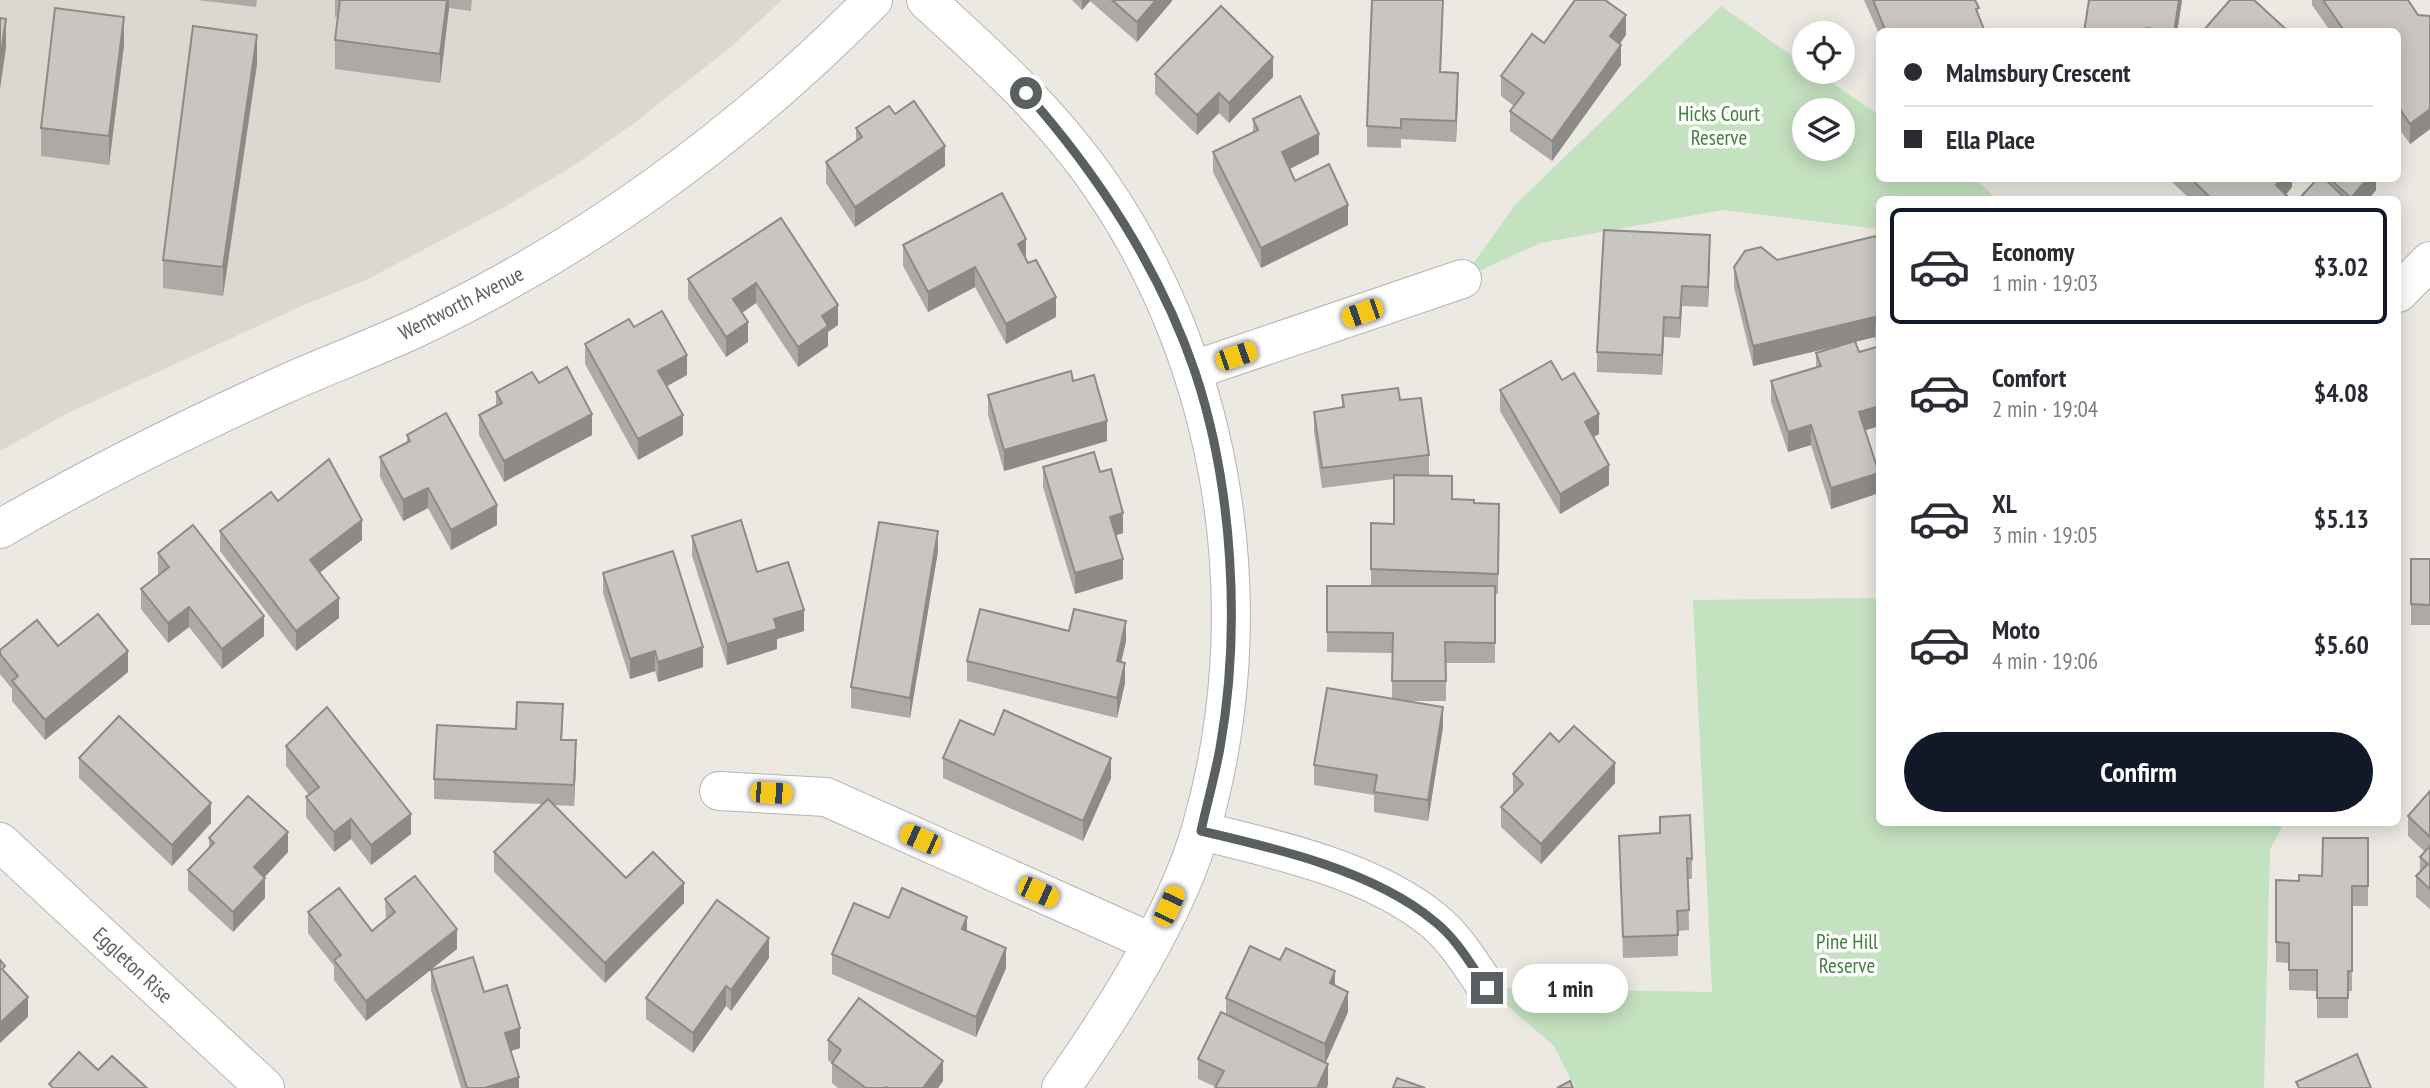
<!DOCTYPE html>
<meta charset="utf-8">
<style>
body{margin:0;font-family:"PT Sans Narrow",sans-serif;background:#f7f7f7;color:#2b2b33;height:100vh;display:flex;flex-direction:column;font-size:26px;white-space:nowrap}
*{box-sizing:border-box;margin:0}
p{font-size:23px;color:#7c7c81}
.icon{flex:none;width:38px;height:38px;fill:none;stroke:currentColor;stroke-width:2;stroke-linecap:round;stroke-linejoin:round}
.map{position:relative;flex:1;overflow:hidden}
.details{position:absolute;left:1876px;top:196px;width:525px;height:630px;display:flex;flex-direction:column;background:#fff;border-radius:10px;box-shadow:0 4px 18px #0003}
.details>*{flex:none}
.banner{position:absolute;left:1876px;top:28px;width:525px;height:154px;border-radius:10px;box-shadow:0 4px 18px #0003;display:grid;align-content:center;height:154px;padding:0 28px;background:#fff}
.fabs{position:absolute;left:1792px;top:21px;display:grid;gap:14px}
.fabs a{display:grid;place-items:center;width:63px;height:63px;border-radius:50%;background:#fff;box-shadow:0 4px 18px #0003;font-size:35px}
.end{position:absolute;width:32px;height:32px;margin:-16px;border:9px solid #5a5f61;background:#fff;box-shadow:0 0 0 4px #fff}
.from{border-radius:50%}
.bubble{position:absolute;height:49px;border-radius:24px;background:#fff;box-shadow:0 4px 18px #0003;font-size:23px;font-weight:700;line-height:49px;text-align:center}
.car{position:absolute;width:21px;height:42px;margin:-21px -10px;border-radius:9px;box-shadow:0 0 5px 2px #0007;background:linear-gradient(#f5c518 24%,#345 0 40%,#f5c518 0 76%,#345 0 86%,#f5c518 0)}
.banner b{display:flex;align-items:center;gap:24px;height:66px;font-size:26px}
.banner b+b{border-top:2px solid #e1e1e2}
.banner i{width:18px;height:18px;background:#2b2b33}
ul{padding:12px 0 0;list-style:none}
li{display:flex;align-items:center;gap:21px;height:116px;margin:0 14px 10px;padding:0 14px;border:4px solid transparent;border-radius:10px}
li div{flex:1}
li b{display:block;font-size:26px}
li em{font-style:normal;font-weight:700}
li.active{border-color:#111827}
li>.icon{width:63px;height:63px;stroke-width:1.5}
.action{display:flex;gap:14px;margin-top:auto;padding:14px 28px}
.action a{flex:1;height:80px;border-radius:42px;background:#111827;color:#fff;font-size:28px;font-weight:700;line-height:80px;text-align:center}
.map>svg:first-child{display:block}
.education{fill:#dcd8d0}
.green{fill:#c5e2c0;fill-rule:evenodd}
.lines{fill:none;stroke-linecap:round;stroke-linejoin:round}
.minor-casing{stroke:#b3b5b8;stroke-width:40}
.minor{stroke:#fff;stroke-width:38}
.wall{fill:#ada9a6}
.shaded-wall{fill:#8d8a87}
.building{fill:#c9c5c1;stroke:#8d8a87;stroke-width:2}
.route{stroke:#5a5f61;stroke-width:9}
.labels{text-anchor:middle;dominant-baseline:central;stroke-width:7;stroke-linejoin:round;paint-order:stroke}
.park-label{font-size:21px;fill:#427f3c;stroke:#fff}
.street-label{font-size:21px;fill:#5a5f61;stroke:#fff}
</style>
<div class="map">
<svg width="2430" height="1088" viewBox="0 0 2430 1088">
<rect width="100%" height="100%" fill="#ece8e2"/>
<!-- education -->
<path class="education" d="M0 0H782L732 46 633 124 573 166 506 206 366 280 304 305 68 413 0 451Z"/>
<!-- green -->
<g class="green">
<path d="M1721 6 1804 64V72H1816L1879 115 1880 178 1972 179 1987 189 1994 199 1880 200 1879 229 1723 210 1540 243 1462 279 1515 205ZM1804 110H1843V149H1804Z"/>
<path d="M1873 598 1879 601 1880 822 2284 823 2270 850 2264 1088H1575L1554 1046 1487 988 1712 992 1693 600Z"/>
</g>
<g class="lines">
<!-- minor casing -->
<g class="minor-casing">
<g id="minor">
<path d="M926 0C990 58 1053 115 1102 187 1228 372 1263 615 1201 829 1176 916 1113 1014 1061 1088"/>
<path d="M2398 293 2430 261"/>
<path d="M1194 370 1462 279"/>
<path d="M0 529C91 476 188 428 283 385 332 363 382 345 429 322 595 241 744 131 873 0"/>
<path d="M719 791 826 797 1151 942"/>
<path d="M1201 831C1276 849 1374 871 1434 921 1456 939 1471 965 1487 988"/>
<path d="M0 842 265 1088"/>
</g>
</g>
<!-- minor -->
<use href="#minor" class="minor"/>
</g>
<!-- wall -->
<g class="wall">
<path d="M197 0H257L256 7Z"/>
<path d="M335 0H472L471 11 449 8 440 83 335 69V40L338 17H335Z"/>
<path d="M1072 0H1172V1L1137 42 1090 1 1082 10Z"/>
<path d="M1443 0 1441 72 1458 93 1456 142 1401 139V148L1367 147V126Z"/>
<path d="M1864 0H1975L1979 16 1985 32H1880V36Z"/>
<path d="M2089 0H2182L2177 32H2084Z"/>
<path d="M2312 0H2408L2418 15 2430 16V129L2410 144 2398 127V32H2331L2312 5Z"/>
<path d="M1626 35 1620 44 1621 65 1552 161 1510 131V111L1514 106 1501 96V76L1544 43Z"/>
<path d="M124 45 109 165 41 156V128Z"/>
<path d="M257 64 223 296 163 288V260Z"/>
<path d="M1155 74 1273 77 1229 123 1219 113 1197 135 1155 94Z"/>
<path d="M895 114 945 166 855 227 826 183V162L856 142V128Z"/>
<path d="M1253 119 1319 154 1289 169 1295 181 1348 225 1261 268 1213 172V152L1253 132Z"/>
<path d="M2170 178H2292V187L2286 195 2291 200H2191L2170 180Z"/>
<path d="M2318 178H2376V190L2368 200H2298Z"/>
<path d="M781 218 838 325 828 332V346L798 367 756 303 742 313 748 342 726 357 688 299V279Z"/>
<path d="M903 245 1026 258 1056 317 1006 344 975 287 928 312 903 266Z"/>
<path d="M1880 251 1877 346 1875 337 1855 342 1865 431 1879 493 1831 509 1811 445 1788 452 1771 402V381L1816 367V353L1842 345 1753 366 1734 287V267L1777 260Z"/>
<path d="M1710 255 1708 307 1682 306 1680 338 1664 337 1662 375 1597 372V352Z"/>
<path d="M634 327 687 375 667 386 683 435 638 460 585 364V344Z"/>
<path d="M1562 380 1599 434 1593 437 1609 485 1560 514 1500 411V390Z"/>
<path d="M1073 381 1107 441 1004 471 988 415V395Z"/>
<path d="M539 383 592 435 504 482 479 435V415L496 406V392Z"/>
<path d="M1342 395 1400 400 1429 455V475L1452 499 1474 503 1499 504 1498 594H1495V663H1446V701H1404L1443 727 1428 821 1374 812V795L1314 785V765L1392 699V653L1327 652V586H1371V523L1394 524V479L1322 488 1314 432V412L1342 408Z"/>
<path d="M407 435 497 525 451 550 428 508 403 521 380 477V457L407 442Z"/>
<path d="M1043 467 1100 472 1123 533 1116 535 1123 579 1075 594 1043 487Z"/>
<path d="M278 501 362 540 319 573 339 618 296 651 220 551V531Z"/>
<path d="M692 536 757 572 804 631 777 639V649L727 665 692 556Z"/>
<path d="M938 551 910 718 851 708V687Z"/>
<path d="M158 553 264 636 222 669 189 627 168 643 141 609V589L159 574 158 573Z"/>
<rect x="2411" y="559" width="19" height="66"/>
<path d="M603 573 703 667 658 682 655 671 630 679 603 593Z"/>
<path d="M1069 631 1126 641 1121 662 1125 683 1117 718 967 681V661Z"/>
<path d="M58 646 128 672 45 740 12 701V689L0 674V650Z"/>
<path d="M563 724 562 740 576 761 574 806 553 805 626 878 684 903 605 983 494 872V852L543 804 434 799V779L516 729Z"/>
<path d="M994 735 1111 778 1083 841 943 778V758Z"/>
<path d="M1559 742 1615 783 1541 864 1501 827V807L1513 794V774Z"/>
<path d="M286 746 411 834 371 865 351 839 334 852 306 817V797L309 795 286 766Z"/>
<path d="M79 758 211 823 172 866 79 778Z"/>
<path d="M2430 791V909L2416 897V876L2420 873V857L2425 852 2408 836V816Z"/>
<path d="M1660 817 1692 859V879H1688L1689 930 1678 931V956L1623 958 1619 836 1660 833Z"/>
<path d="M209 838 288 852 265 877V898L233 932 188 890V870L209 848Z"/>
<path d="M2368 838V906H2352V991H2348V1018H2317V991L2289 990V963L2276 962V942L2299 881 2322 876Z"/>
<path d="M385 899 457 949 366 1021 334 980V966L308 933V912L372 931 386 920Z"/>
<path d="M889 918 967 931 1006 968 976 1037 832 974V954Z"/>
<path d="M769 958 731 1011 726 1006 693 1053 646 1019V998Z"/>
<path d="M431 970 484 992 520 1048 511 1051 519 1088H461L431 990Z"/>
<path d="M1335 986 1348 1012 1326 1062 1328 1084 1216 1087 1198 1079V1059L1226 1014V998Z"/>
<path d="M828 1040 943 1081 938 1088H838L832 1083V1063L828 1060Z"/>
</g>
<!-- shaded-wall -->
<g class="shaded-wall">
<path d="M447 0H449V8L440 83V54Z"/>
<path d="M1082 0H1090V1L1082 10Z"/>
<path d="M1156 0H1172V1L1137 42V22Z"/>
<path d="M2179 0H2182L2177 32H2174Z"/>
<path d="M1626 15V35L1610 56V36Z"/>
<path d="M124 17V45L109 165V136Z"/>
<path d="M6 19V48L0 89V60Z"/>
<path d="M257 35V64L223 296V267Z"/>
<path d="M1621 45V65L1552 161V141Z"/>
<path d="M1273 57V77L1229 123V103Z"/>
<path d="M1458 73V93L1456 142V121Z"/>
<path d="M1219 93V113L1197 135V115Z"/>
<path d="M2430 109V129L2410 144V124Z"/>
<path d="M1319 134V154L1282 173V152Z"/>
<path d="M945 146V166L855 227V207Z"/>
<path d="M2282 178H2292V187L2281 200 2276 185Z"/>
<path d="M2368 178H2376V190L2368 200H2351Z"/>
<path d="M1348 205V225L1261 268V248Z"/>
<path d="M1710 235V255L1708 307V287Z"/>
<path d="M1026 239V259L1018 244Z"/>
<path d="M975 267V287L928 312V292Z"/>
<path d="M756 283V303L733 319V299Z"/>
<path d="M1682 286V306L1680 338V318Z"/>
<path d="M1056 297V317L1006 344V324Z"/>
<path d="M838 305V325L828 332V346L798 367V347L822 316Z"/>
<path d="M1664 317V337L1662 375V355Z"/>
<path d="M1875 317V337L1753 366V346Z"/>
<path d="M748 322V342L726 357V337Z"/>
<path d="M1880 325V345L1877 346V326Z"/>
<path d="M687 355V375L658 391V371Z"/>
<path d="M1880 406V426L1859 432V412Z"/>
<path d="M592 414V435L504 482V461Z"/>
<path d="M1599 414V434L1585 442V422Z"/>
<path d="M683 415V435L638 460V439Z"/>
<path d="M1107 421V441L1004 471V450Z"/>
<path d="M1811 425V445L1788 452V432Z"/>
<path d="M1609 465V485L1560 514V494Z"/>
<path d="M1879 473V493L1831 509V488Z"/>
<path d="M428 488V508L403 521V500Z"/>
<path d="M497 505V525L451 550V530Z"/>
<path d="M1123 513V533L1110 537V517Z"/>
<path d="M362 520V540L310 580V560Z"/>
<path d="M938 531V551L910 718V698Z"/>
<path d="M1123 559V579L1075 594V573Z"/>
<path d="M339 598V618L296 651V631Z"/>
<path d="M189 607V627L168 643V623Z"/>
<path d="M804 610V631L777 639V649L727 665V644L774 619Z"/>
<path d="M264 616V636L222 669V649Z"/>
<path d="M1126 621V641L1117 681V661Z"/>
<path d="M703 647V667L658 682V662Z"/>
<path d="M128 651V672L45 740V720Z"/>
<path d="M655 651V671L630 679V659Z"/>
<path d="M1125 663V683L1117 718V698Z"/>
<path d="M1443 707V727L1428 821V800Z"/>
<path d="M576 740V761L574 806V785Z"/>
<path d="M1111 758V778L1083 841V821Z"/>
<path d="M1615 763V783L1541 864V844Z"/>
<path d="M211 803V823L172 866V845Z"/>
<path d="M411 814V834L371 865V845Z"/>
<path d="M351 819V839L334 852V832Z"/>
<path d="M288 832V852L254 888V867Z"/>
<path d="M265 878V898L233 932V912Z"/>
<path d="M684 883V903L605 983V963Z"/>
<path d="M967 917V937L962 929Z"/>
<path d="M457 929V949L366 1021V1001Z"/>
<path d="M769 938V958L731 1011V990Z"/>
<path d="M1006 948V968L976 1037V1017Z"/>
<path d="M1335 971V991L1330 983Z"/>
<path d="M726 986V1006L693 1053V1033Z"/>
<path d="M1348 992V1012L1325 1064V1044Z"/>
<path d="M28 997V1017L0 1043V1023Z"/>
<path d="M520 1028V1048L505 1053V1033Z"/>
<path d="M943 1061V1081L938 1088H923Z"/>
<path d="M1328 1064V1084L1327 1088H1317Z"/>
<path d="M519 1077V1088H485Z"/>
</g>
<!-- building -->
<g class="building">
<path d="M340 0H447L440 54 335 40Z"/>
<path d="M1112 0H1156L1137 22Z"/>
<path d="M1372 0H1443L1440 72 1458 73 1456 121 1401 119V128L1367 126Z"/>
<path d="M1575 0H1605L1626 15 1610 36 1621 45 1552 141 1510 111 1524 93 1501 76 1532 34 1544 43Z"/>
<path d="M1873 0H1975L1979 8 1976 9 1985 32H1886Z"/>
<path d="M2089 0H2179L2174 32 2146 28V32H2084Z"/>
<path d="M2230 0H2254L2289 32H2202Z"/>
<path d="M2323 0H2408L2418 15 2430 16V109L2410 124 2398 106V32H2345Z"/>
<path d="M1221 6 1273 57 1229 103 1219 93 1197 115 1155 74Z"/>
<path d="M55 8 124 17 109 136 41 128Z"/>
<path d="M0 18 6 19 0 60Z"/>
<path d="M193 26 257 35 223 267 163 260Z"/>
<path d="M1300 96 1319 134 1282 152 1295 181 1329 164 1348 205 1261 248 1213 152 1258 130 1253 119Z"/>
<path d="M914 101 945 146 855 207 826 162 862 137 856 128 889 106 895 114Z"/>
<path d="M2190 178H2282L2276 185 2291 200H2213Z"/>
<path d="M2318 178H2324L2347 200H2298Z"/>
<path d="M2329 178H2368L2351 198Z"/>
<path d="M1002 193 1026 239 1018 244 1028 263 1036 260 1056 297 1006 324 975 267 928 292 903 245Z"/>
<path d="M781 218 838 305 822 316 828 326 798 347 756 283 733 299 748 322 726 337 688 279Z"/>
<path d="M1604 230 1710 235 1708 287 1682 286 1680 318 1664 317 1662 355 1597 352Z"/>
<path d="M1876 236 1880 251V325L1877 326 1875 317 1753 346 1734 267 1745 251 1761 247 1777 260Z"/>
<path d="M662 311 687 355 658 371 683 415 638 439 585 344 629 319 634 327Z"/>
<path d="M1855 341 1859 352 1880 346V406L1859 412 1879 473 1831 488 1811 425 1788 432 1771 381 1821 366 1816 353Z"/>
<path d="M1551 361 1562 380 1574 373 1599 414 1585 422 1609 465 1560 494 1500 390Z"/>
<path d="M567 367 592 414 504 461 479 415 502 403 496 392 532 372 539 383Z"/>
<path d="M1071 371 1073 381 1094 375 1107 421 1004 450 988 395Z"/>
<path d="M1398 388 1400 400 1421 398 1429 455 1322 468 1314 412 1344 407 1342 395Z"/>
<path d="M446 413 497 505 451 530 428 488 403 500 380 457 410 441 407 435Z"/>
<path d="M1094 452 1100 472 1111 469 1123 513 1110 517 1123 559 1075 573 1043 467Z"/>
<path d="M329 459 362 520 310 560 339 598 296 631 220 531 271 492 278 501Z"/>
<path d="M1394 475 1452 476V499L1474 500V503L1499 504 1498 574 1371 569V523L1394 524Z"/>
<path d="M741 520 757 572 788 562 804 610 774 619 777 629 727 644 692 536Z"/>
<path d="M879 522 938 531 910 698 851 687Z"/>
<path d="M193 525 264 616 222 649 189 607 168 623 141 589 169 567 158 553Z"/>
<path d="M673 551 703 647 658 662 655 651 630 659 603 573Z"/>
<path d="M2411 559H2430V605L2411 604Z"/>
<path d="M1327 586H1495V643L1445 642 1446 681H1392L1393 633 1327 632Z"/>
<path d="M980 609 1069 631 1074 609 1126 621 1117 661 1125 663 1117 698 967 661Z"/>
<path d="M98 614 128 651 45 720 12 681 18 676 0 654V650L37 620 58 646Z"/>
<path d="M1327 688 1443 707 1428 800 1374 792 1377 775 1314 765Z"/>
<path d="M517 702 563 704 561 740H576L574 785 434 779 437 725 516 729Z"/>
<path d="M327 707 411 814 371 845 351 819 334 832 306 797 319 787 286 746Z"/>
<path d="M1004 710 1111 758 1083 821 943 758 960 720 994 735Z"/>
<path d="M119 716 211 803 172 845 79 758Z"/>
<path d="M1574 726 1615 763 1541 844 1501 807 1523 784 1513 774 1550 733 1559 742Z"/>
<path d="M2430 791V837L2408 816Z"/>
<path d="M248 796 288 832 254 867 265 878 233 912 188 870 214 843 209 838Z"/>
<path d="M548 799 626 878 653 852 684 883 605 963 494 852Z"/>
<path d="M1690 815 1692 859 1687 858 1689 910 1677 911 1678 935 1623 937 1619 836 1660 833V817Z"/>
<path d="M2323 838H2368V886H2352V971H2348V998H2317V970H2289V943L2276 942V880L2299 881V875L2322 876Z"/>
<path d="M2430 846V889L2416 876 2428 864 2420 857Z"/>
<path d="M415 876 457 929 366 1001 334 960 341 955 308 912 339 888 372 931 395 912 385 899Z"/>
<path d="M902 888 967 917 962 929 1006 948 976 1017 832 954 854 903 889 918Z"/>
<path d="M717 900 769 938 731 990 726 986 693 1033 646 998Z"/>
<path d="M1250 946 1280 960 1286 948 1335 971 1330 983 1348 992 1325 1044 1226 998Z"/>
<path d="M473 957 484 992 507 985 520 1028 505 1033 519 1077 485 1088H467L431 970Z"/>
<path d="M0 960 5 966 2 969 28 997 0 1023Z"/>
<path d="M859 998 943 1061 923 1088H888L886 1087 885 1088H866L832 1063 841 1050 828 1040Z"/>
<path d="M1221 1012 1328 1064 1317 1088H1215L1224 1071 1198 1059Z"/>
<path d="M79 1052 98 1070 112 1056 147 1088H53L49 1084Z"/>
<path d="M2357 1054 2371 1088H2299L2296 1082Z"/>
<path d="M1397 1078 1425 1088H1393Z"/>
<path d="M1570 1081 1573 1088H1557Z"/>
</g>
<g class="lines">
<!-- route -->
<path class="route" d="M1026 93C1097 173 1160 269 1195 372 1233 486 1241 630 1220 748 1215 776 1207 803 1201 831 1275 848 1374 871 1434 921 1457 939 1471 965 1487 988"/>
</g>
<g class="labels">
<!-- park labels -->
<g class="park-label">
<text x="1719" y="113">Hicks Court<tspan x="1719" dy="24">Reserve</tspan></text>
<text x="1847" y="941">Pine Hill<tspan x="1847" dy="24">Reserve</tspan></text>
</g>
<!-- street labels -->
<g class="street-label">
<text transform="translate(461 303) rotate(-27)">Wentworth Avenue</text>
<text transform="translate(133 965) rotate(43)">Eggleton Rise</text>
</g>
</g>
</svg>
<div class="fabs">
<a><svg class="icon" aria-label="locate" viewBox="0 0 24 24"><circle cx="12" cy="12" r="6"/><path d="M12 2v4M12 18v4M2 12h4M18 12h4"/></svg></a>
<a><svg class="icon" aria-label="layers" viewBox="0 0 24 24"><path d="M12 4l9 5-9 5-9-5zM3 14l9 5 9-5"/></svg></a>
</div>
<i class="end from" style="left:1026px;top:93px"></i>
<i class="end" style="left:1487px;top:988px"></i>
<div class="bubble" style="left:1512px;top:964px;width:116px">1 min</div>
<i class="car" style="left:1362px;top:313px;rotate:251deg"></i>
<i class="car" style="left:1236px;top:356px;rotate:71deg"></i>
<i class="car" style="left:771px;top:793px;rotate:93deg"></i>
<i class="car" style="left:920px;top:839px;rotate:294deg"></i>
<i class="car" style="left:1038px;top:892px;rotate:114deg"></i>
<i class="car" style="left:1169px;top:906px;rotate:25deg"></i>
<div class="banner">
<b><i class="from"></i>Malmsbury Crescent</b>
<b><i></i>Ella Place</b>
</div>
<section class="details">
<ul>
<li class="active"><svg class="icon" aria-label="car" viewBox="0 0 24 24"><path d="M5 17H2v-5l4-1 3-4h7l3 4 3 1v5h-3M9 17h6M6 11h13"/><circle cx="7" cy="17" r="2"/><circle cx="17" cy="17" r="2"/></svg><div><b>Economy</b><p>1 min · 19:03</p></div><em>$3.02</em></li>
<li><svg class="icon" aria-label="car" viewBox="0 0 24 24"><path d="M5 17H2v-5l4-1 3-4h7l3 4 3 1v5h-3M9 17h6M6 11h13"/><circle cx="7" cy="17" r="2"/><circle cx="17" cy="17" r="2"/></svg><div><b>Comfort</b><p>2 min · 19:04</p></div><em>$4.08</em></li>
<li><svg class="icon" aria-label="car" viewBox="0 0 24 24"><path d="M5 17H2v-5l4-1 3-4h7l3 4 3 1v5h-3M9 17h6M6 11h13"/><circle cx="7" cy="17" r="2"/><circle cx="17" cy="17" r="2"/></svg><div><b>XL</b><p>3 min · 19:05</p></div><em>$5.13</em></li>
<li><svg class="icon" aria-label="car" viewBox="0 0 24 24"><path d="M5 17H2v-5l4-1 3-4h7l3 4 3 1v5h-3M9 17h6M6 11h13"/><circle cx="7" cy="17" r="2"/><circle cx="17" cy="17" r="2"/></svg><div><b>Moto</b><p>4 min · 19:06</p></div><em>$5.60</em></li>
</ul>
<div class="action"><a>Confirm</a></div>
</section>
</div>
